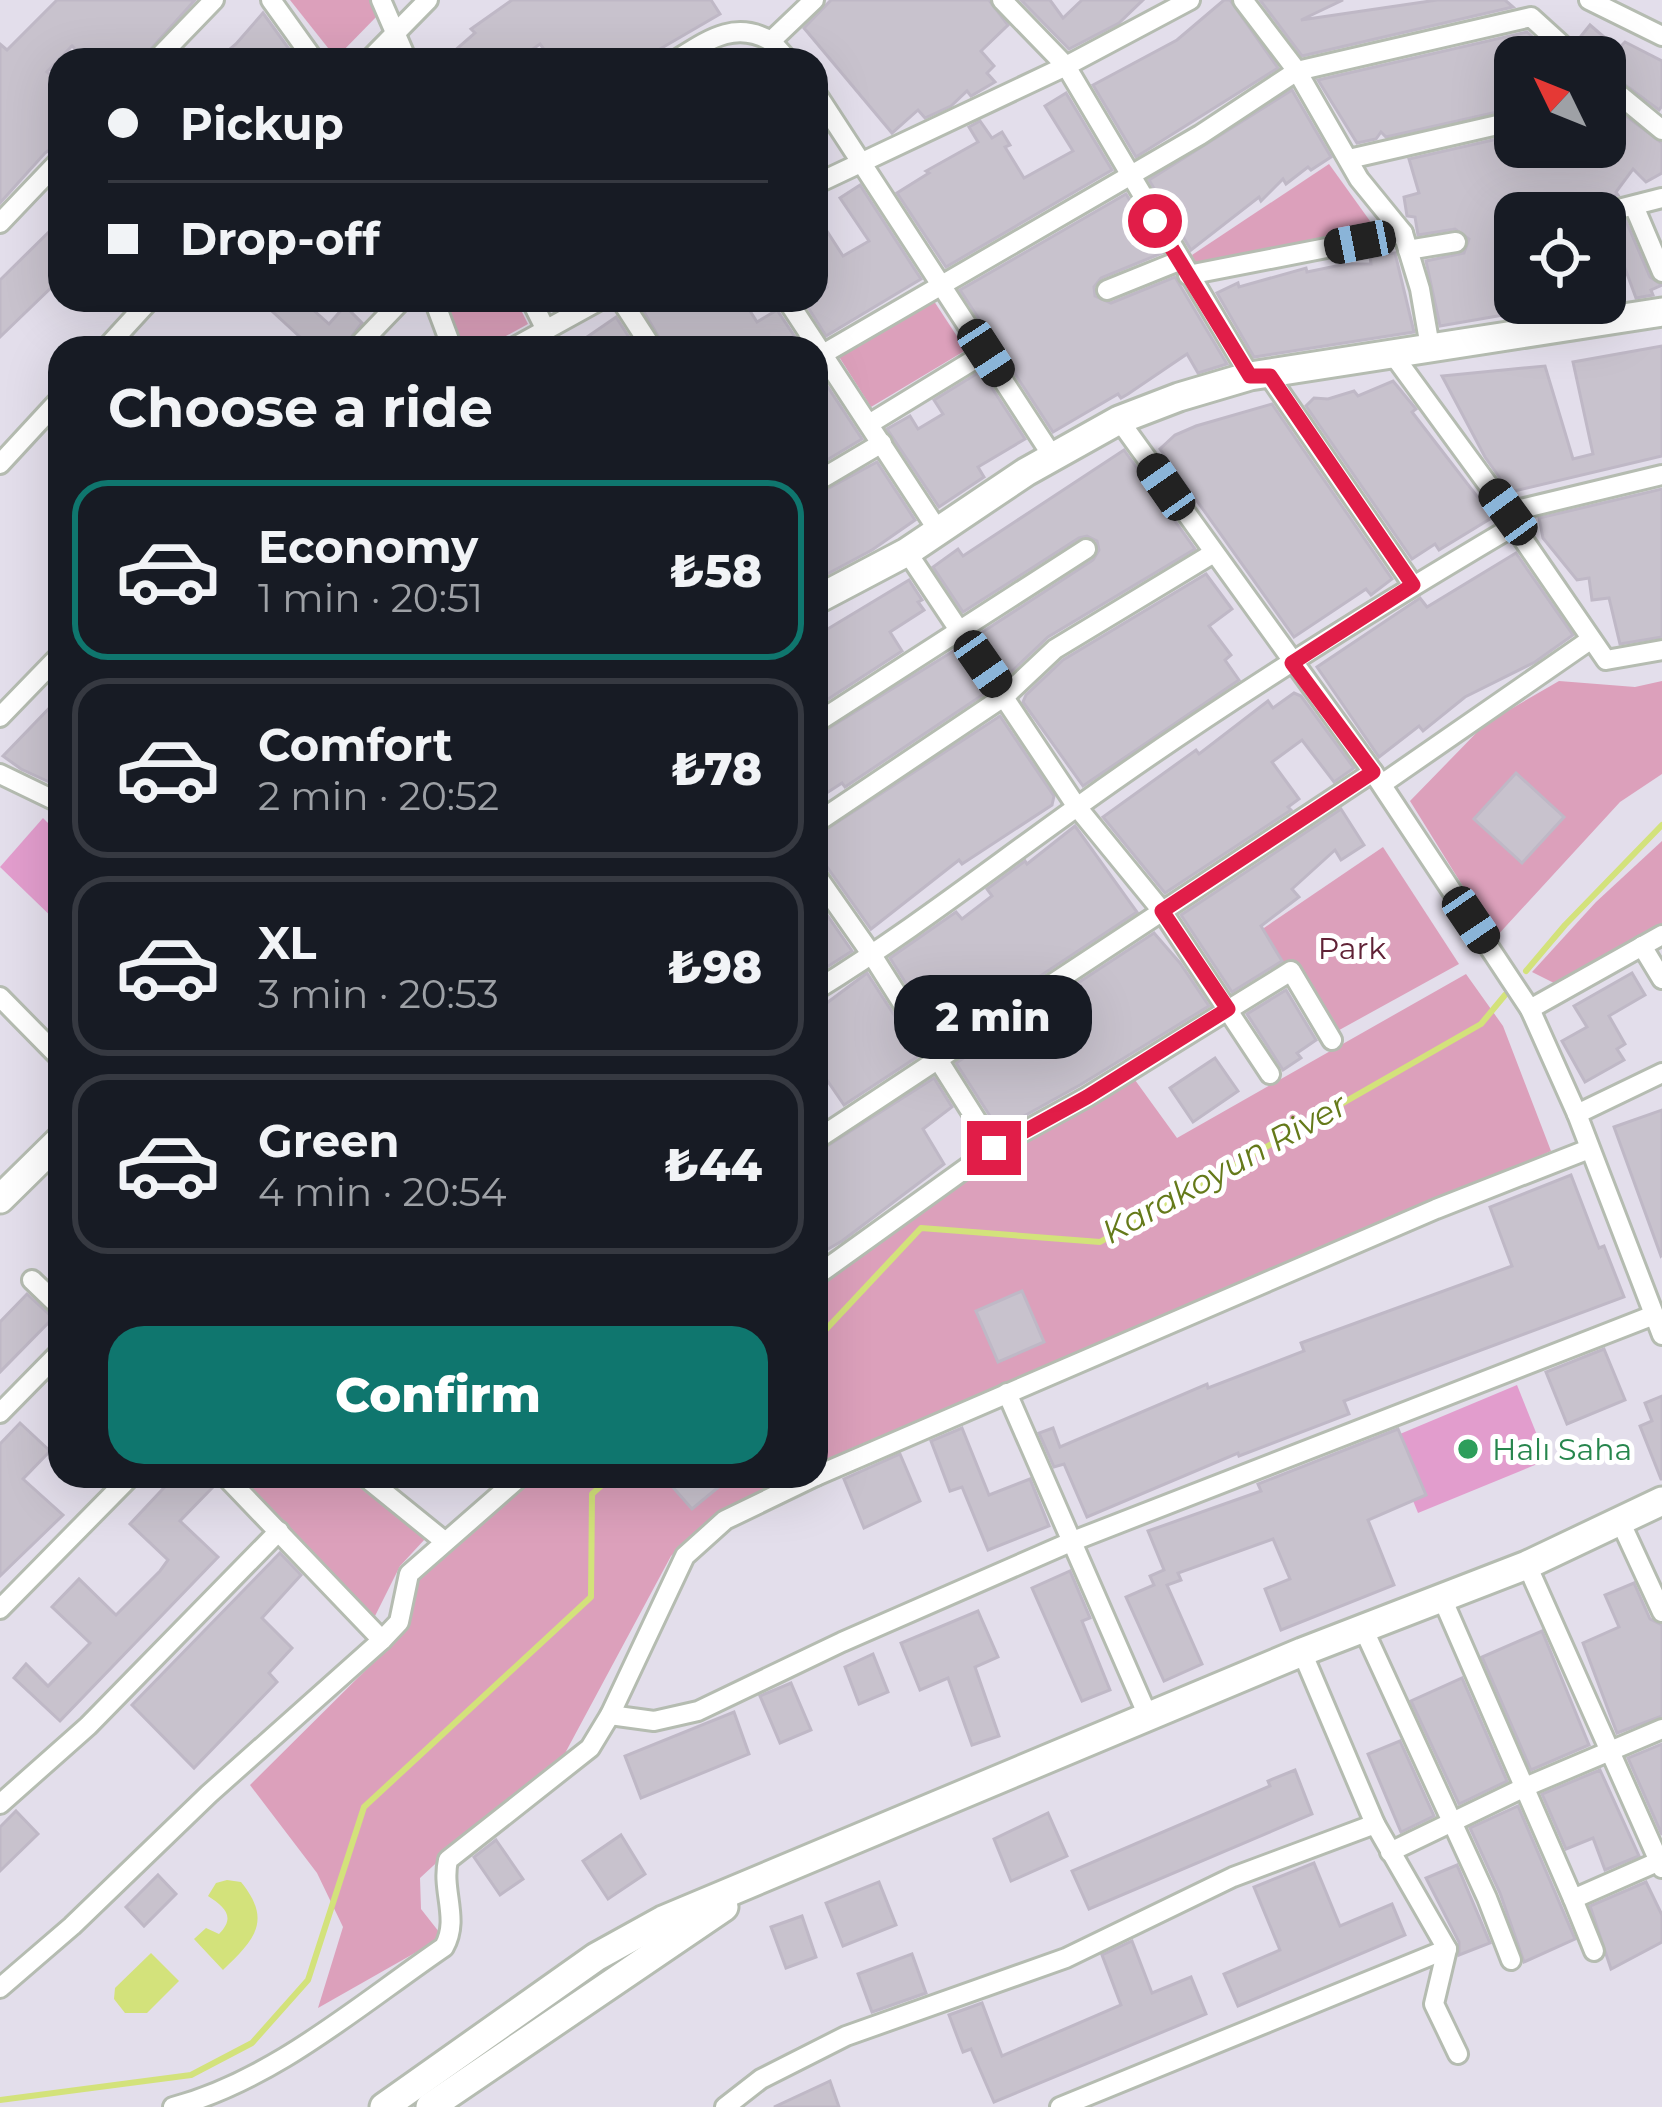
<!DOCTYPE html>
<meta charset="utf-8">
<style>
body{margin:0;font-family:Montserrat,sans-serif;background:#20242c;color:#f1f3f6;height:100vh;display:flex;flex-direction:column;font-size:45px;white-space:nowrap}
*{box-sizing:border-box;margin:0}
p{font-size:39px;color:#9ea1a6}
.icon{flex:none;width:66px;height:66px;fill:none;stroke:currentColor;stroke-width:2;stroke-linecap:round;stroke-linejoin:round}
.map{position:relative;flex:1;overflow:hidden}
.sheet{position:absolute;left:48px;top:336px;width:780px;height:1152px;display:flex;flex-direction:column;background:#171b24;border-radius:36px;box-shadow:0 12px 48px #0002}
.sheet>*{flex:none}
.top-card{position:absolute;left:48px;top:48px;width:780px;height:264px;border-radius:36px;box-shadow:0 12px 48px #0002;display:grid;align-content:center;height:264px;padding:0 60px;background:#171b24}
.needle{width:78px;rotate:313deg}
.controls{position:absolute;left:1494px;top:36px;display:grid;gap:24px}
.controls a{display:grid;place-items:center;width:132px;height:132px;border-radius:24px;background:#171b24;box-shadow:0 12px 48px #0002;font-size:60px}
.end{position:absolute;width:54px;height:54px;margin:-27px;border:15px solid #e11d48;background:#fff;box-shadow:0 0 0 6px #fff}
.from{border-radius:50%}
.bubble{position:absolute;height:84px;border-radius:36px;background:#171b24;box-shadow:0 12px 48px #0002;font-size:39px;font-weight:800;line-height:84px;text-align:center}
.car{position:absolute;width:36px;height:72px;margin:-36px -18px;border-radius:15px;box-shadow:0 0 9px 3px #0007;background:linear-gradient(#222 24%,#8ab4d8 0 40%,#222 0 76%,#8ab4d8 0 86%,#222 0)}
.top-card b{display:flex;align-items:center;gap:42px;height:114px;font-size:45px}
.top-card b+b{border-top:3px solid #363941}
.top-card i{width:30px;height:30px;background:#f1f3f6}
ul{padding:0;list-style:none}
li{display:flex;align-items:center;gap:36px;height:180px;margin:0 24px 18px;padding:0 36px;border:6px solid #363941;border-radius:36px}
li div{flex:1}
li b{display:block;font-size:45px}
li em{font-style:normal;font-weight:800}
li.active{border-color:#0f766e}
li>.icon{width:108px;height:108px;stroke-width:1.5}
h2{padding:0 60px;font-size:54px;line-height:144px}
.button{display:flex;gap:24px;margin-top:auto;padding:24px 60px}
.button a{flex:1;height:138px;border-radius:36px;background:#0f766e;color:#fff;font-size:48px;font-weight:800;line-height:138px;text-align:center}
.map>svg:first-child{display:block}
.green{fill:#dca0bb}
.pitch{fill:#e29dcd}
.water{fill:#d3e27b}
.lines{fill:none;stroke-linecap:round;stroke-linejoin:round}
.stream{stroke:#d3e27b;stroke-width:6}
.building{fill:#c8c2cd;stroke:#bfb8c6;stroke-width:3}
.street-casing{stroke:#b5bcb1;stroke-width:24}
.secondary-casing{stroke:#b5bcb1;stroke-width:33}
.street{stroke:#fff;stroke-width:18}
.secondary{stroke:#fff;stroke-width:27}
.route{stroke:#e11d48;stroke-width:15}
.leisure-dot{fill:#2e9e5b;stroke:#fff;stroke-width:4.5}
.labels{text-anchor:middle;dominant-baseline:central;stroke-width:10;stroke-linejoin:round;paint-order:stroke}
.park-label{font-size:30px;fill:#602236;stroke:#fff}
.leisure-label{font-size:30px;fill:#27864d;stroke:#fff;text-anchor:start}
.water-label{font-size:33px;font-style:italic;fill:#657a1a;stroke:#fff}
</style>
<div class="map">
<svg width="1662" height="2107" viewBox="0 0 1662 2107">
<rect width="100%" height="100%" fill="#e3deeb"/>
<!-- green -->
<g class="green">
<path d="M290 0H374L380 13 336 58Z"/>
<path d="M1329 164 1375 228 1196 264 1192 255Z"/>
<path d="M930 295 966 350 871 407 836 352Z"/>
<path d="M441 300H516L528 324 484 348H462Z"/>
<path d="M1559 681 1635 687 1662 681V774L1620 802 1495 938 1410 801 1485 724Z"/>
<path d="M1662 841V926L1556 984 1532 972 1596 902Z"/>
<path d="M1383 847 1459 964 1323 1039 1255 934Z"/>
<path d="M1466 974 1503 1026 1551 1151 1258 1281 964 1401 816 1468V1290C916 1208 1023 1143 1135 1080L1177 1138Z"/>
<path d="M237 1476H345L425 1539 400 1566 374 1618Z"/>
<path d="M533 1476H799L723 1510 671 1556 563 1757 474 1828 420 1878 421 1909 443 1937 318 2008 343 1927 317 1873 250 1785 409 1627 417 1582 470 1527Z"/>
</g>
<!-- pitch -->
<g class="pitch">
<path d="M43 818 60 835V925L0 867Z"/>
<path d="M1517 1385 1547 1460 1418 1513 1388 1439Z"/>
</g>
<!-- water -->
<g class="water">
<path d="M227 1880 241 1882C273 1921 254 1940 223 1970L194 1939 206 1928 219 1934C236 1917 225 1907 208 1896L216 1883Z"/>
<path d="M151 1953 179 1981 147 2013H125L114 1999 115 1988Z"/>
</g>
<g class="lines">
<!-- stream -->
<g class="stream">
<path d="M1526 971 1565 925 1662 825"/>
<path d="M816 1340 921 1228 1100 1242 1481 1024 1505 995"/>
<path d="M0 2100 191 2075 252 2043 308 1980 364 1807 591 1597 592 1494 612 1476"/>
</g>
</g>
<!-- building -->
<g class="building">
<path d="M57 0H195L141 60H86L72 46 47 72 60 83V142L45 153 0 203V44L7 50Z"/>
<path d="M512 0H711L720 14 641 60H552L540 44 517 60H444L475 33 471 29Z"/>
<path d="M831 0H989L1008 25 981 51 994 66 987 73 995 82 971 96 967 91 951 106 925 118 918 110 892 133 804 28Z"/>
<path d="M1021 0H1050L1063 18 1082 0H1143L1119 23 1069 49Z"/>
<path d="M1224 0H1230L1278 68 1136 157 1093 85 1177 40Z"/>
<path d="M1260 0H1343L1301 20 1437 0H1505L1513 7 1302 56Z"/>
<path d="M263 13 297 60H217L236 44Z"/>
<path d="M1590 25 1618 49 1625 42 1662 61V106L1659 110 1605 70V57H1588L1577 41Z"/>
<path d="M1527 32 1555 57H1515V108L1386 137 1381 132 1376 139 1357 143 1318 80Z"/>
<path d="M1292 90 1331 157 1311 170 1308 167 1286 184 1283 179 1261 201 1259 197 1191 250 1149 180Z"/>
<path d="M1066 93 1112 170 946 267 897 193 929 173 926 171 978 142 969 127 980 121 992 138 1002 132 1010 145 1005 147 1024 178 1073 151 1045 106Z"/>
<path d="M1605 100 1662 143V173L1646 182 1633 169 1616 192 1618 195 1590 199V208L1515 213V313L1440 326 1426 261 1464 253 1469 239 1455 229 1418 235 1415 217 1407 216 1404 197 1419 193 1409 159 1515 135V147H1605Z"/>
<path d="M860 185 921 279 826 336 804 301 816 300V294L827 287 816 269V214L843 256 869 241 840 198Z"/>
<path d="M1126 194 1162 253 1101 278 1094 287 1095 296 1111 303 1175 277 1227 364 1198 373 1187 354 1128 394 1121 398 1118 394 1053 432 960 290Z"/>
<path d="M60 221V279L0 337V280Z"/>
<path d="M1626 221 1650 277 1662 285 1651 290 1653 295 1636 298 1609 225Z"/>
<path d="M1395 253 1414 332 1254 357 1217 293 1238 283 1239 287 1306 268 1307 272 1346 264H1371L1370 256Z"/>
<path d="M260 300H302L329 324 345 306 362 323 343 348H312Z"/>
<path d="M648 300H743L757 322 777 310 801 346 665 348 640 305Z"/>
<path d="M616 317 636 348H571L590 335Z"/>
<path d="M1662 346V456L1510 492 1485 457 1442 376 1545 366 1573 459 1593 454 1573 362Z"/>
<path d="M816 369 862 439 817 466 816 464Z"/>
<path d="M981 371 1025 439 978 467 984 477 939 507 887 429 910 416 918 429 943 414 934 400Z"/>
<path d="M1393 381 1416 409 1412 412 1493 517 1439 550 1435 544 1412 559 1306 406 1314 398 1328 399 1354 391 1358 396Z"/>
<path d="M1272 404 1392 579 1371 595 1366 589 1294 637 1160 449 1175 435 1196 426Z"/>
<path d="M1124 450 1195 549 1048 637 1009 674 981 633 1093 560 1099 550 1097 541 1087 536 1079 538 963 612 933 567 958 549 963 556Z"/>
<path d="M877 462 915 520 872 550 816 580V495Z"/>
<path d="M1662 489V637L1620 644 1609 598 1592 600 1589 578 1577 580 1543 538 1539 518Z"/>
<path d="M1516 553 1573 635 1535 662 1465 697 1423 731 1419 726 1379 757 1317 667 1420 598 1427 607Z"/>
<path d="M1206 574 1232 609 1209 626 1231 655 1225 660 1239 680 1083 786 1023 702 1026 695 1063 660Z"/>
<path d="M909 580 922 600 918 602 924 610 890 632 902 651 816 707V636Z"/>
<path d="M955 650 984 694 845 787 842 783 822 796 816 787V736Z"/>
<path d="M1294 693 1301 696 1354 768 1334 782 1302 740 1272 762 1299 799 1288 807 1291 810 1165 893 1103 817 1196 750 1199 754 1268 701 1273 708Z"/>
<path d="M60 697V787L21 769 3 756Z"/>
<path d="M1000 716 1054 796 1052 805 962 864 959 860 871 929 827 867 816 862V836Z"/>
<path d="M1516 773 1564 817 1522 863 1474 819Z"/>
<path d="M1341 809 1364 845 1341 860 1335 850 1292 889 1299 897 1261 926 1282 961 1232 992 1181 915Z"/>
<path d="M1075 826 1137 912 942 1041 890 958 956 912 962 919 992 896 987 889 1025 861 1027 864Z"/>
<path d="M816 899 852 951 816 974Z"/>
<path d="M1154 933 1180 963 1209 1006 1080 1085 999 1130 956 1063Z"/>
<path d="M867 973 920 1055 844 1105 816 1064V1011Z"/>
<path d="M1632 973 1645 995 1609 1016 1625 1044 1617 1049 1624 1060 1585 1082 1562 1041 1587 1027 1574 1006Z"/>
<path d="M1286 990 1316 1040 1297 1053 1301 1058 1283 1070 1247 1014Z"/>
<path d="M1215 1058 1238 1091 1193 1122 1170 1088Z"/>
<path d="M934 1078 952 1107 923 1129 944 1164 842 1241 816 1256V1153Z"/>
<path d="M1662 1110V1255L1661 1256 1614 1127Z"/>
<path d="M1571 1175 1599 1248 1604 1246 1624 1297 1344 1401 1349 1414 1239 1456 1238 1453 1087 1517 1064 1464 1054 1467 1039 1433 1053 1428 1060 1447 1207 1384 1208 1388 1304 1351 1301 1343 1512 1266 1490 1207Z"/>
<path d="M1022 1291 1044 1342 998 1362 976 1311Z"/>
<path d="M27 1294 53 1318 0 1372V1322Z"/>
<path d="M1604 1349 1625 1400 1567 1424 1546 1372Z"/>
<path d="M1662 1396V1479H1661L1640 1426 1652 1421 1645 1403Z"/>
<path d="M20 1423 50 1451 23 1479 63 1515 0 1576V1444Z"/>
<path d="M962 1428 989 1495 1030 1479 1049 1526 988 1550 962 1487 950 1491 931 1441Z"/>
<path d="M1398 1429 1426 1495 1368 1520 1394 1585 1281 1630 1265 1589 1290 1579 1273 1539 1178 1573 1181 1580 1167 1585 1202 1664 1164 1681 1126 1597 1154 1585 1150 1576 1164 1570 1148 1531 1261 1491 1258 1484Z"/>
<path d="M900 1454 920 1501 864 1528 844 1479Z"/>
<path d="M175 1476H208L215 1485 180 1521 218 1557 60 1721 14 1678 26 1664 48 1686 90 1643 52 1607 79 1579 116 1615 160 1571 168 1560 130 1524Z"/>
<path d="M679 1476H732L692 1509 670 1484Z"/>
<path d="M280 1553 301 1575 262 1618 292 1648 269 1673 277 1682 194 1768 132 1705Z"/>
<path d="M1070 1571 1090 1618 1082 1621 1110 1690 1082 1701 1032 1588Z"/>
<path d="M1634 1583 1650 1619 1662 1625V1716L1617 1733 1583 1643 1619 1627 1605 1595Z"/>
<path d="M978 1611 998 1657 975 1667 999 1736 972 1745 948 1678 920 1690 901 1643Z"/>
<path d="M1542 1631 1589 1745 1531 1770 1482 1657Z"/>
<path d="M873 1654 888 1692 859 1704 845 1667Z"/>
<path d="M1462 1678 1507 1781 1459 1804 1411 1701Z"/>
<path d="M791 1683 811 1730 780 1743 760 1696Z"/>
<path d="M734 1712 749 1754 641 1798 625 1756Z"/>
<path d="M1400 1741 1434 1816 1401 1832 1368 1754Z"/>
<path d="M1662 1744V1835L1628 1758Z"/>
<path d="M1295 1770 1312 1814 1089 1909 1072 1871 1270 1786 1268 1781Z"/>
<path d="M1600 1770 1639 1856 1605 1870 1593 1838 1566 1849 1542 1794Z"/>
<path d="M1518 1806 1575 1939 1524 1962 1500 1893 1470 1828Z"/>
<path d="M16 1811 38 1834 0 1871V1827Z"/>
<path d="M1048 1813 1067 1856 1011 1881 994 1839Z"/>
<path d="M621 1835 645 1874 608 1899 583 1861Z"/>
<path d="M496 1840 523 1879 500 1895 474 1857Z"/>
<path d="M1314 1863 1340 1926 1392 1904 1405 1935 1238 2006 1224 1974 1280 1950 1254 1887Z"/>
<path d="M1457 1865 1490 1943 1459 1955V1942L1426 1878Z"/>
<path d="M158 1875 176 1894 144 1926 126 1907Z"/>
<path d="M879 1882 896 1925 843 1946 826 1903Z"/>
<path d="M1646 1882 1662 1915V1942L1611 1969 1590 1906Z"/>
<path d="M802 1916 816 1957 786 1968 771 1927Z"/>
<path d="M1132 1941 1152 1993 1191 1977 1206 2014 994 2102 971 2049 963 2052 949 2015 982 2003 1002 2056 1121 2005 1102 1955Z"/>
<path d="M912 1954 926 1993 872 2012 858 1974Z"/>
<path d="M830 2081 839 2107H774Z"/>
</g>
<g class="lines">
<!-- street casing -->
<g class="street-casing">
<g id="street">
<path d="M271 0 314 60"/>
<path d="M381 0 407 60"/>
<path d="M1002 0 1066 66 1250 376"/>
<path d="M1243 0 1297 71 1359 179 1403 233 1420 289 1430 347"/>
<path d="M1589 0 1662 36"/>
<path d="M156 60 214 0"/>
<path d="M369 60 428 0"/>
<path d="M676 60C708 40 735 20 771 41"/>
<path d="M788 60 771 41 814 0"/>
<path d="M1605 83 1662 130"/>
<path d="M816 93 1053 457"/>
<path d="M1349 159 1515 121"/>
<path d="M816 184 1066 66 1190 0"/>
<path d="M1634 206 1662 272"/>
<path d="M1603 213 1662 198"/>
<path d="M0 223 60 160"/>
<path d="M1408 250 1456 242"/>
<path d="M1188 275 1403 233"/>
<path d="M1107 290 1179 261"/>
<path d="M434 300 452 348"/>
<path d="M531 300 546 330"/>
<path d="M621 300 652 348"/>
<path d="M787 300 939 532"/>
<path d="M106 348 150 300"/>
<path d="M356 348 402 300"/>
<path d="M513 348 600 300"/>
<path d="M823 354 1200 135 1297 71 1531 17 1575 57"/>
<path d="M1269 376 1413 585"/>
<path d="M1119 420 1373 772 1530 1009 1577 1114 1662 1335"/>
<path d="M869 424 985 353"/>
<path d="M0 464 60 399"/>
<path d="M816 482 882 443"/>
<path d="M1508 512 1662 475"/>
<path d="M1514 526 1606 660 1662 650"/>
<path d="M907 552 1077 807 1162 911 1270 1074"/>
<path d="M0 717 60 655"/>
<path d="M816 723 1086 549"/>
<path d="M0 774 60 803"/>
<path d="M1382 784 1590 640"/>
<path d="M816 823 1005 696 1055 649 1212 554"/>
<path d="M816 875 872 955 994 1148 1087 1097 1291 971 1332 1040"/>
<path d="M1642 946 1662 979"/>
<path d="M816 990C907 934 990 869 1077 807 1217 706 1365 614 1514 526L1508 512 1394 356"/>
<path d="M0 997 60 1058"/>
<path d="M1530 1009 1662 935"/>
<path d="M1577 1114 1662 1073"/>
<path d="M816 1140 1373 772"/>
<path d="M816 1276 994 1148"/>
<path d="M32 1280 60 1307"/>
<path d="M1007 1393 1148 1716"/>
<path d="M0 1413 60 1352"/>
<path d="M225 1476 382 1640"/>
<path d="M364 1476 443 1540"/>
<path d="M816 1476 1436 1209 1589 1149"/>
<path d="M1620 1521 1662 1612"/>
<path d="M1527 1565 1662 1868"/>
<path d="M1442 1598 1573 1899 1662 1860"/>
<path d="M0 1609 131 1476"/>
<path d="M1363 1628 1487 1898 1511 1960"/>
<path d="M1302 1652 1375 1824 1447 1949 1434 2004 1458 2054"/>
<path d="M610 1715 654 1721 698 1711 842 1642 1073 1541 1654 1315"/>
<path d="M0 1804 88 1726 279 1531"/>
<path d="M1390 1852 1525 1787 1662 1729"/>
<path d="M1573 1899 1594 1951"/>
<path d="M0 1988 72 1926 209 1794 382 1640 399 1622 409 1574 521 1476"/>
<path d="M173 2107C274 2080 359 2005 444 1947 460 1919 441 1891 448 1860L590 1748 610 1715 685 1556 725 1520 816 1476"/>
<path d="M725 2107 761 2079 846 2036 1066 1958 1233 1877 1375 1824"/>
<path d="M1060 2107 1447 1949"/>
</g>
</g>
<!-- secondary casing -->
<g class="secondary-casing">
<g id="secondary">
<path d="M816 600 907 552 1026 472 1119 420 1179 397 1250 376 1662 312"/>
<path d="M0 1199 60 1140"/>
<path d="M384 2107 596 1957 663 1920 1302 1652 1527 1565 1662 1501"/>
<path d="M430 2107 724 1907"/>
</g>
</g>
<!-- street -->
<use href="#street" class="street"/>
<!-- secondary -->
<use href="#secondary" class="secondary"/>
</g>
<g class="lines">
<!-- route -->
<path class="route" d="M994 1148 1087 1097 1228 1009 1162 911 1373 772 1292 663 1413 585 1270 376H1250L1155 221"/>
</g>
<!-- markers -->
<circle class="leisure-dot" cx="1468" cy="1449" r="12"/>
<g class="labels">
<!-- park labels -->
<g class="park-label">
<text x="1352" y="948">Park</text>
</g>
<!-- leisure labels -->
<g class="leisure-label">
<text x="1492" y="1449">Halı Saha</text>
</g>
<!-- water labels -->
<g class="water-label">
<text transform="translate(1224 1168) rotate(-29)">Karakoyun River</text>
</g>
</g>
</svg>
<div class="controls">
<a><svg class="needle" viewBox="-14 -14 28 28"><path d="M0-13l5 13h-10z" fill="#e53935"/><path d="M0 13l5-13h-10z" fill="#9ea1a6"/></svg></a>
<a><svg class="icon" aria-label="locate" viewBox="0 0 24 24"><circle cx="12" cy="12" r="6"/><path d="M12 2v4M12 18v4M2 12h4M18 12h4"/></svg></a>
</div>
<i class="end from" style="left:1155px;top:221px"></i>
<i class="end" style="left:994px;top:1148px"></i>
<div class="bubble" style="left:894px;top:975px;width:198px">2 min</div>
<i class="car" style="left:1360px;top:242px;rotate:259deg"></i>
<i class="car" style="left:986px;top:353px;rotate:147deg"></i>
<i class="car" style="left:1166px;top:487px;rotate:325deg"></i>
<i class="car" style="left:1508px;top:512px;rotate:324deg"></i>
<i class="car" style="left:983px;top:664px;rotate:145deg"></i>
<i class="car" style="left:1471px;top:920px;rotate:146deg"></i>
<div class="top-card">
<b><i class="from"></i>Pickup</b>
<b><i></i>Drop-off</b>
</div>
<section class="sheet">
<h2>Choose a ride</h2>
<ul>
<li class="active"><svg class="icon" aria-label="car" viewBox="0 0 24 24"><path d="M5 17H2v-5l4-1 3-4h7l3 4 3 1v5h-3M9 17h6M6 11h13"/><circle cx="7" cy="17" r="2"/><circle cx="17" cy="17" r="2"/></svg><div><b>Economy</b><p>1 min · 20:51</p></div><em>₺58</em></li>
<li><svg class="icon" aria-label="car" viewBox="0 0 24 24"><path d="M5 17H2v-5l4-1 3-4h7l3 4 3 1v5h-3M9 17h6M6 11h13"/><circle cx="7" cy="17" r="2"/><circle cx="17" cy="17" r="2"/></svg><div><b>Comfort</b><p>2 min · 20:52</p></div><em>₺78</em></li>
<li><svg class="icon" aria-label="car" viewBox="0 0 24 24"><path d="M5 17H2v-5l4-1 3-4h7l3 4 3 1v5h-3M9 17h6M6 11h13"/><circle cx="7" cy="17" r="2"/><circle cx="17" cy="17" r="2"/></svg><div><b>XL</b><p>3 min · 20:53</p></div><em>₺98</em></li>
<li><svg class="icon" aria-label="car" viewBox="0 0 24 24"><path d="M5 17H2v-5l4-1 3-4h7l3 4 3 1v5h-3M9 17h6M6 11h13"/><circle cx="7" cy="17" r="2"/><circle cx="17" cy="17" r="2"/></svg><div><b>Green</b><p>4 min · 20:54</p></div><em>₺44</em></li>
</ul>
<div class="button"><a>Confirm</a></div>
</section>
</div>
